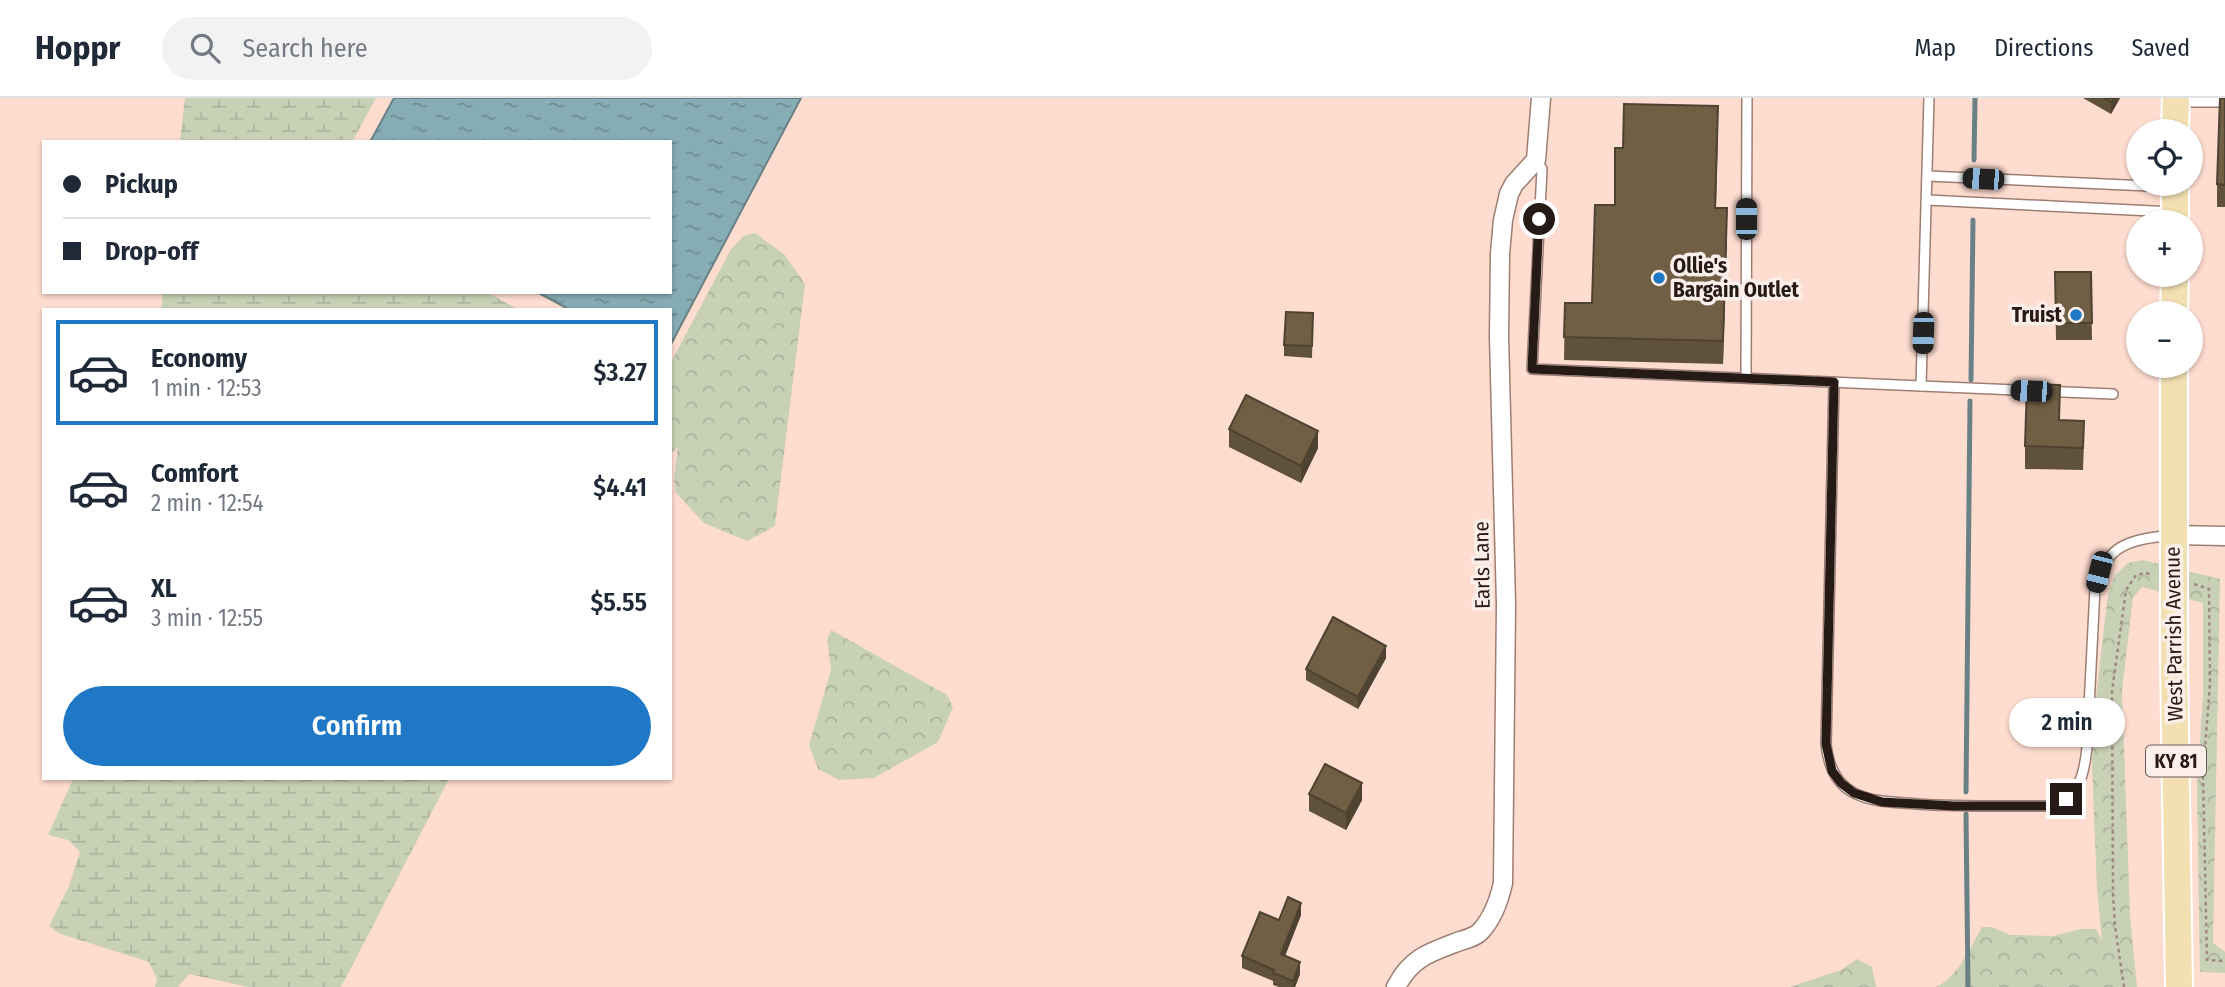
<!DOCTYPE html>
<meta charset="utf-8">
<style>
body{margin:0;font-family:"Fira Sans Condensed",sans-serif;background:#f2f2f3;color:#1f2937;height:100vh;display:flex;flex-direction:column;font-size:26px;white-space:nowrap}
*{box-sizing:border-box;margin:0}
p{font-size:23px;color:#747a83}
.icon{flex:none;width:38px;height:38px;fill:none;stroke:currentColor;stroke-width:2;stroke-linecap:round;stroke-linejoin:round}
.map{position:relative;flex:1;overflow:hidden}
.side{position:absolute;left:42px;top:210px;width:630px;height:472px;display:flex;flex-direction:column;background:#fff;border-radius:0px;box-shadow:0 2px 5px #0004}
.side>*{flex:none}
.top-card{position:absolute;left:42px;top:42px;width:630px;height:154px;border-radius:0px;box-shadow:0 2px 5px #0004;display:grid;align-content:center;height:154px;padding:0 21px;background:#fff}
.buttons{position:absolute;left:2126px;top:21px;display:grid;gap:14px}
.buttons a{display:grid;place-items:center;width:77px;height:77px;border-radius:50%;background:#fff;box-shadow:0 2px 5px #0004;font-size:35px}
.end{position:absolute;width:32px;height:32px;margin:-16px;border:9px solid #261a16;background:#fff;box-shadow:0 0 0 4px #fff}
.from{border-radius:50%}
.bubble{position:absolute;height:49px;border-radius:24px;background:#fff;box-shadow:0 2px 5px #0004;font-size:23px;font-weight:600;line-height:49px;text-align:center}
.car{position:absolute;width:21px;height:42px;margin:-21px -10px;border-radius:9px;box-shadow:0 0 5px 2px #0007;background:linear-gradient(#222 24%,#8ab4d8 0 40%,#222 0 76%,#8ab4d8 0 86%,#222 0)}
.top-card b{display:flex;align-items:center;gap:24px;height:66px;font-size:26px}
.top-card b+b{border-top:2px solid #e0e1e3}
.top-card i{width:18px;height:18px;background:#1f2937}
ul{padding:12px 0 0;list-style:none}
li{display:flex;align-items:center;gap:21px;height:105px;margin:0 14px 10px;padding:0 7px;border:4px solid transparent;border-radius:0px}
li div{flex:1}
li b{display:block;font-size:26px}
li em{font-style:normal;font-weight:600}
li.current{border-color:#1f78c6}
li>.icon{width:63px;height:63px;stroke-width:1.5}
.button{display:flex;gap:14px;margin-top:auto;padding:14px 21px}
.button a{flex:1;height:80px;border-radius:42px;background:#1f78c6;color:#fff;font-size:28px;font-weight:600;line-height:80px;text-align:center}
header{display:flex;align-items:center;gap:42px;box-sizing:border-box;height:98px;padding:0 35px;background:#fff;border-bottom:2px solid #e0e1e3}
header strong{font-size:33px}
nav{display:flex;gap:38px;margin-inline-start:auto;font-size:24px}
.search{width:490px;height:63px;background:#f2f2f3;display:flex;align-items:center;gap:18px;box-sizing:border-box;padding:0 24px;border-radius:38px;color:#747a83;font-size:26px}
.map>svg:first-child{display:block}
.forest{fill:url(#forest-crowns)}
.wetland{fill:url(#wetland-marsh)}
.water{fill:url(#water-ripples);stroke:#698185;stroke-width:2}
.lines{fill:none;stroke-linecap:round;stroke-linejoin:round}
.stream{stroke:#698185;stroke-width:5}
.lane-casing{stroke:#9d7e73;stroke-width:12}
.street-casing{stroke:#9d7e73;stroke-width:21}
.primary-casing{stroke:#fff;stroke-width:30}
.path{stroke:#9f877e;stroke-width:2.5;stroke-dasharray:3.5 3.5;stroke-linecap:butt}
.lane{stroke:#fff;stroke-width:9}
.street{stroke:#fff;stroke-width:18}
.primary{stroke:#f2e0b2;stroke-width:26}
.wall{fill:#60513b}
.shaded-wall{fill:#4e4230}
.building{fill:#705e45;stroke:#4e4230;stroke-width:2}
.route{stroke:#261a16;stroke-width:9}
.poi-dot{fill:#1f78c6;stroke:#fceee9;stroke-width:2.5}
.labels{text-anchor:middle;dominant-baseline:central;stroke-width:7;stroke-linejoin:round;paint-order:stroke}
.shield{fill:#fceee9;stroke:#665a55;stroke-width:2}
.shield-label{font-size:19px;font-weight:bold;fill:#261a16}
.poi-label{font-size:21px;font-weight:bold;fill:#261a16;stroke:#fceee9;text-anchor:start}
.street-label{font-size:21px;fill:#261a16;stroke:#fceee9}
</style>
<header>
<strong>Hoppr</strong>
<div class="search"><svg class="icon" aria-label="search" viewBox="0 0 24 24"><circle cx="10" cy="10" r="6"/><path d="M15 15l6 6"/></svg>Search here</div>
<nav><a>Map</a><a>Directions</a><a>Saved</a></nav>
</header>
<div class="map">
<svg width="2225" height="889" viewBox="0 0 2225 889">
<defs>
<pattern id="forest-crowns" width="20" height="18" patternUnits="userSpaceOnUse" patternTransform="scale(1.75)"><rect width="20" height="18" fill="#c8d1b5"/><path d="M2 6a3 3 0 1 1 6 0M12 15a3 3 0 1 1 6 0" fill="none" stroke="#acb39b"/></pattern>
<pattern id="wetland-marsh" width="20" height="14" patternUnits="userSpaceOnUse" patternTransform="scale(1.75)"><rect width="20" height="14" fill="#c8d1b5"/><path d="M1 5h8M5 5V1M11 12h8M15 12V8" fill="none" stroke="#acb39b"/></pattern>
<pattern id="water-ripples" width="26" height="14" patternUnits="userSpaceOnUse" patternTransform="scale(1.75)"><rect width="26" height="14" fill="#86adb4"/><path d="M2 4q2-2 4 0t4 0M15 11q2-2 4 0t4 0" fill="none" stroke="#6d8c91"/></pattern>
</defs>
<rect width="100%" height="100%" fill="#fedccf"/>
<!-- forest -->
<g class="forest">
<path d="M755 135 785 157 805 186 775 428 747 443 704 425 676 395 674 382 678 349 670 356V266L730 153 743 138Z"/>
<path d="M2143 462 2220 481 2213 845 2225 854V875L2200 874 2197 690 2203 598V505L2142 489 2133 500 2122 592 2130 817 2137 889H1936C1958 879 1970 850 1982 829H1992L2010 837 2053 838 2081 831H2096L2102 842 2097 791 2092 667 2096 599 2108 496 2115 477 2128 465Z"/>
<path d="M831 532 947 597 953 609 938 644 874 680 839 682 818 671 809 647 831 572 827 542Z"/>
<path d="M1857 861 1872 869 1876 889H1790L1841 872Z"/>
</g>
<!-- wetland -->
<g class="wetland">
<path d="M185 0H376L352 44H180Z"/>
<path d="M163 194H487L519 212H161Z"/>
<path d="M73 681H449L341 889H248L189 876 178 889H155L157 881 149 864 58 835 49 828 69 788 80 754 68 742 48 737Z"/>
</g>
<!-- water -->
<path class="water" d="M394 0H801L670 248V212H570L537 194H670V44H370Z"/>
<g class="lines">
<!-- stream -->
<g class="stream">
<path d="M1974 62 1975 0"/>
<path d="M1971 282 1973 122"/>
<path d="M1966 694 1970 303"/>
<path d="M1966 716 1968 889"/>
</g>
<!-- lane casing -->
<g class="lane-casing">
<g id="lane">
<path d="M2177 4H2225"/>
<path d="M1536 62 1542 71 1532 271 1921 288 1929 0"/>
<path d="M1928 78 2171 89"/>
<path d="M1927 102 2173 114"/>
<path d="M1746 280 1747 0"/>
<path d="M1834 284 1826 646C1828 666 1835 685 1854 695 1874 705 1896 704 1917 706 1960 709 2003 708 2046 708 2079 700 2084 680 2087 649L2095 490C2106 445 2131 442 2171 437"/>
<path d="M1921 288 2113 296"/>
</g>
</g>
<!-- street casing -->
<g class="street-casing">
<g id="street">
<path d="M2173 437 2225 438"/>
<path d="M1396 889C1411 859 1431 854 1460 843 1467 841 1475 839 1480 834 1493 820 1499 803 1503 785L1506 506 1499 239 1500 156 1503 122 1509 96 1514 86 1536 62 1541 0"/>
</g>
</g>
<!-- primary casing -->
<g class="primary-casing">
<g id="primary">
<path d="M2175 33 2176 0"/>
<path d="M2175 124V86"/>
<path d="M2174 215 2175 177"/>
<path d="M2174 268V566L2179 889"/>
</g>
</g>
<!-- path -->
<g class="path">
<path d="M2194 486 2209 491 2210 585 2203 677 2207 862 2225 863"/>
<path d="M2124 889 2115 828 2113 796 2112 593 2126 492 2136 477 2146 475 2153 477"/>
</g>
<!-- lane -->
<use href="#lane" class="lane"/>
<!-- street -->
<use href="#street" class="street"/>
<!-- primary -->
<use href="#primary" class="primary"/>
</g>
<!-- wall -->
<g class="wall">
<path d="M2083 0H2120L2111 16Z"/>
<path d="M2225 0V109H2217V86Z"/>
<path d="M1718 31 1716 110 1727 133 1723 266 1564 262 1565 205H1592L1615 107 1623 50Z"/>
<path d="M2055 174H2091L2092 242H2056Z"/>
<path d="M1313 215 1312 260 1284 258V247Z"/>
<path d="M2060 322 2084 345 2083 372 2025 371V348Z"/>
<path d="M1229 331 1318 350 1301 385 1229 349Z"/>
<path d="M1386 560 1358 611 1306 582V571Z"/>
<path d="M1309 696 1362 702 1346 732 1309 713Z"/>
<path d="M1301 817 1285 858 1300 876 1295 889H1279L1273 887V883L1242 870V858L1279 822Z"/>
</g>
<!-- shaded-wall -->
<g class="shaded-wall">
<path d="M2114 0H2120L2111 16V4Z"/>
<path d="M1727 110V133L1723 266V243Z"/>
<path d="M1318 333V350L1301 385V368Z"/>
<path d="M1386 548V560L1358 611V599Z"/>
<path d="M1362 685V702L1346 732V715Z"/>
<path d="M1301 805V817L1281 868V856Z"/>
<path d="M1300 864V876L1295 889H1293V883Z"/>
</g>
<!-- building -->
<g class="building">
<path d="M2104 0H2114L2111 4Z"/>
<path d="M2220 0H2225V87L2217 86Z"/>
<path d="M1624 6 1718 8 1715 110H1727L1723 243 1564 239 1565 205H1592L1595 107H1615V50H1623Z"/>
<path d="M2055 174H2091L2092 225H2056Z"/>
<path d="M1286 214 1313 215 1312 248 1284 247Z"/>
<path d="M2027 286 2060 287 2059 322 2084 323 2083 350 2025 348Z"/>
<path d="M1246 297 1318 333 1301 368 1229 331Z"/>
<path d="M1333 519 1386 548 1358 599 1306 571Z"/>
<path d="M1325 666 1362 685 1346 715 1309 696Z"/>
<path d="M1288 799 1301 805 1281 856 1300 864 1293 883 1273 875 1274 872 1242 858 1260 814 1279 822Z"/>
</g>
<g class="lines">
<!-- route -->
<path class="route" d="M1539 121 1532 271 1834 284 1826 646 1832 673 1841 685 1854 695 1882 704 1954 708H2046L2066 701"/>
</g>
<!-- markers -->
<g class="poi-dot">
<circle cx="1659" cy="180" r="7"/>
<circle cx="2076" cy="217" r="7"/>
</g>
<g class="labels">
<!-- shield labels -->
<rect class="shield" x="2146" y="647.5" width="60" height="31" rx="5"/>
<g class="shield-label">
<text x="2176" y="663">KY 81</text>
</g>
<!-- poi labels -->
<g class="poi-label">
<text x="1673" y="168">Ollie's<tspan x="1673" dy="24">Bargain Outlet</tspan></text>
<text x="2062" y="217" text-anchor="end">Truist</text>
</g>
<!-- street labels -->
<g class="street-label">
<text transform="translate(1482 467) rotate(-91)">Earls Lane</text>
<text transform="translate(2174 536) rotate(-91)">West Parrish Avenue</text>
</g>
</g>
</svg>
<div class="buttons">
<a><svg class="icon" aria-label="locate" viewBox="0 0 24 24"><circle cx="12" cy="12" r="6"/><path d="M12 2v4M12 18v4M2 12h4M18 12h4"/></svg></a>
<a>+</a>
<a>−</a>
</div>
<i class="end from" style="left:1539px;top:121px"></i>
<i class="end" style="left:2066px;top:701px"></i>
<div class="bubble" style="left:2009px;top:600px;width:116px">2 min</div>
<i class="car" style="left:1983px;top:81px;rotate:273deg"></i>
<i class="car" style="left:1746px;top:121px;rotate:0deg"></i>
<i class="car" style="left:1923px;top:235px;rotate:182deg"></i>
<i class="car" style="left:2031px;top:293px;rotate:272deg"></i>
<i class="car" style="left:2099px;top:474px;rotate:194deg"></i>
<div class="top-card">
<b><i class="from"></i>Pickup</b>
<b><i></i>Drop-off</b>
</div>
<section class="side">
<ul>
<li class="current"><svg class="icon" aria-label="car" viewBox="0 0 24 24"><path d="M5 17H2v-5l4-1 3-4h7l3 4 3 1v5h-3M9 17h6M6 11h13"/><circle cx="7" cy="17" r="2"/><circle cx="17" cy="17" r="2"/></svg><div><b>Economy</b><p>1 min · 12:53</p></div><em>$3.27</em></li>
<li><svg class="icon" aria-label="car" viewBox="0 0 24 24"><path d="M5 17H2v-5l4-1 3-4h7l3 4 3 1v5h-3M9 17h6M6 11h13"/><circle cx="7" cy="17" r="2"/><circle cx="17" cy="17" r="2"/></svg><div><b>Comfort</b><p>2 min · 12:54</p></div><em>$4.41</em></li>
<li><svg class="icon" aria-label="car" viewBox="0 0 24 24"><path d="M5 17H2v-5l4-1 3-4h7l3 4 3 1v5h-3M9 17h6M6 11h13"/><circle cx="7" cy="17" r="2"/><circle cx="17" cy="17" r="2"/></svg><div><b>XL</b><p>3 min · 12:55</p></div><em>$5.55</em></li>
</ul>
<div class="button"><a>Confirm</a></div>
</section>
</div>
